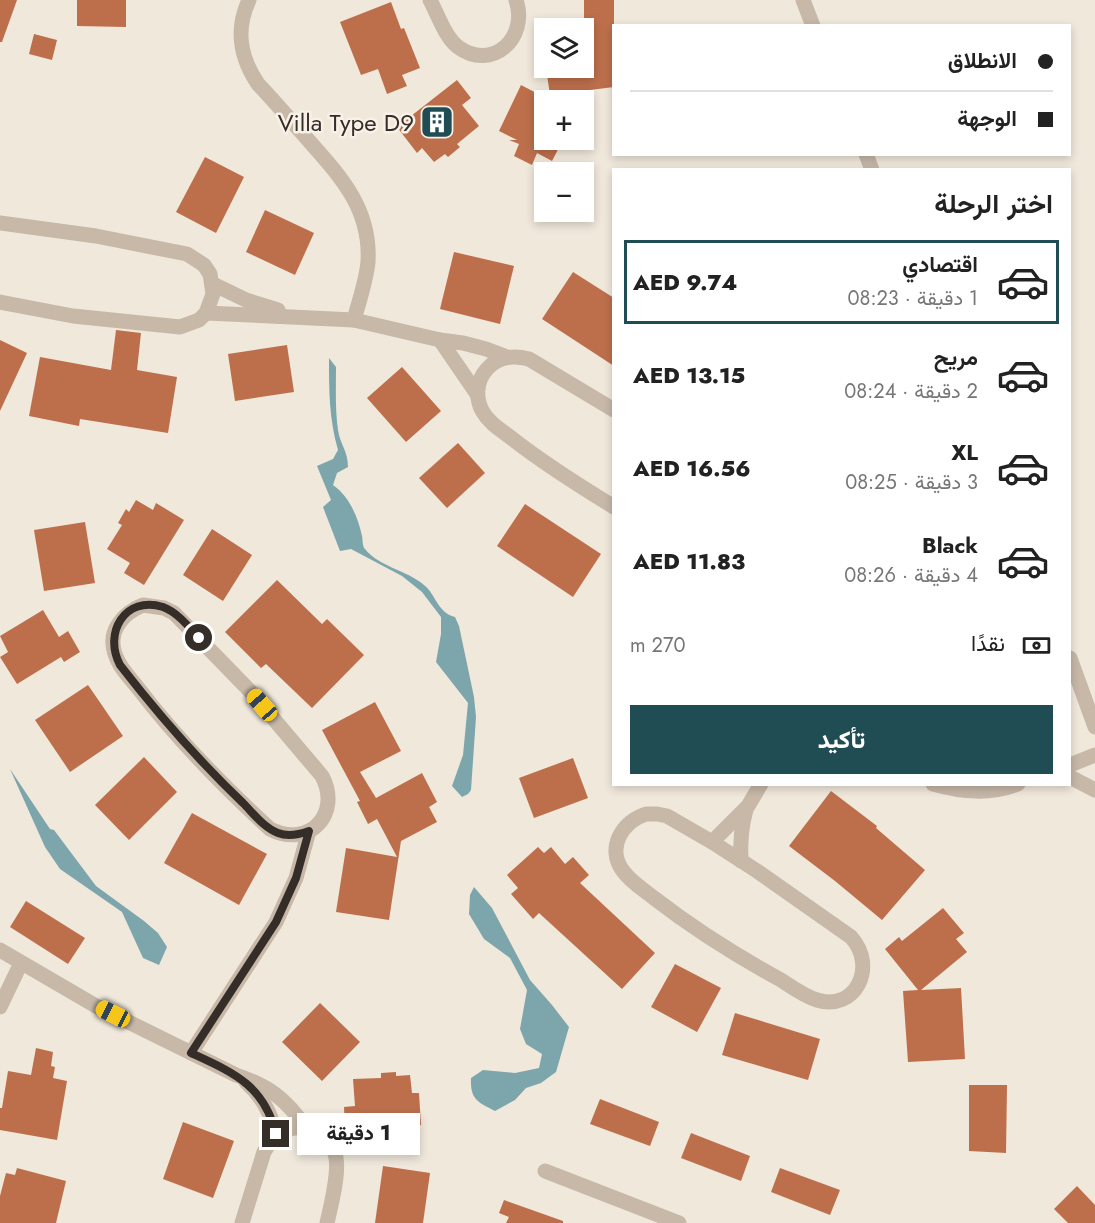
<!DOCTYPE html>
<html lang="ar">
<meta charset="utf-8">
<style>
body{margin:0;font-family:Jost,Vazirmatn,sans-serif;background:#f6f6f6;color:#222;direction:rtl;height:100vh;display:flex;flex-direction:column;font-size:22px;white-space:nowrap}
*{box-sizing:border-box;margin:0}
p{font-size:20px;color:#767676}
.icon{flex:none;width:33px;height:33px;fill:none;stroke:currentColor;stroke-width:2;stroke-linecap:round;stroke-linejoin:round}
.map{position:relative;flex:1;overflow:hidden;direction:ltr}
.drawer{position:absolute;left:612px;top:168px;width:459px;height:618px;display:flex;flex-direction:column;background:#fff;border-radius:0px;box-shadow:0 3px 9px #0003;direction:rtl}
.drawer>*{flex:none}
.hud{position:absolute;left:612px;top:24px;width:459px;height:132px;border-radius:0px;box-shadow:0 3px 9px #0003;direction:rtl;display:grid;align-content:center;height:132px;padding:0 18px;background:#fff}
.controls{position:absolute;left:534px;top:18px;display:grid;gap:12px}
.controls a{display:grid;place-items:center;width:60px;height:60px;border-radius:0px;background:#fff;box-shadow:0 3px 9px #0003;font-size:30px}
.end{position:absolute;width:27px;height:27px;margin:-14px;border:8px solid #342d28;background:#fff;box-shadow:0 0 0 3px #fff}
.from{border-radius:50%}
.bubble{position:absolute;height:42px;border-radius:0px;background:#fff;box-shadow:0 3px 9px #0003;font-size:20px;font-weight:800;line-height:42px;text-align:center;direction:rtl}
.car{position:absolute;width:18px;height:36px;margin:-18px -9px;border-radius:8px;box-shadow:0 0 4px 2px #0007;background:linear-gradient(#f5c518 24%,#345 0 40%,#f5c518 0 76%,#345 0 86%,#f5c518 0)}
.hud b{display:flex;align-items:center;gap:21px;height:57px;font-size:22px}
.hud b+b{border-top:2px solid #e0e0e0}
.hud i{width:15px;height:15px;background:#222}
ul{padding:0;list-style:none}
li{display:flex;align-items:center;gap:18px;height:84px;margin:0 12px 9px;padding:0 6px;border:3px solid transparent;border-radius:0px}
li div{flex:1}
li b{display:block;font-size:22px}
li em{font-style:normal;font-weight:800}
li.selected{border-color:#204c53}
li>.icon{width:54px;height:54px;stroke-width:1.5}
h2{padding:0 18px;font-size:27px;line-height:72px}
.pay{display:flex;align-items:center;gap:15px;height:66px;padding:0 18px;font-size:22px}
.pay p{margin-inline-start:auto}
.cta{display:flex;gap:12px;margin-top:auto;padding:12px 18px}
.cta a{flex:1;height:69px;border-radius:0px;background:#204c53;color:#fff;font-size:24px;font-weight:800;line-height:69px;text-align:center}
.map>svg:first-child{display:block}
.water{fill:#7ca6ab}
.building{fill:#bd6f4c}
.lines{fill:none;stroke-linecap:round;stroke-linejoin:round}
.minor{stroke:#c7b8a8;stroke-width:15}
.route{stroke:#342d28;stroke-width:8}
.labels{text-anchor:middle;dominant-baseline:central;stroke-width:5;stroke-linejoin:round;paint-order:stroke}
.poi-label{font-size:24px;fill:#342d28;stroke:#f8f1e7;text-anchor:end}
</style>
<div class="map">
<svg width="1095" height="1223" viewBox="0 0 1095 1223">
<rect width="100%" height="100%" fill="#f0e8db"/>
<!-- water -->
<g class="water">
<path d="M329 358 336 367C336 388 335 409 338 430 340 444 348 451 348 467L337 473 333 485C349 496 358 517 362 536 363 540 362 546 365 549 379 567 407 570 424 585 437 596 437 612 455 617L459 626 474 697 476 717 471 790 468 794 462 797 452 786 463 755 468 703 436 662 441 634V617L422 592 402 576 351 549 340 551 323 507 331 500 317 466 333 459 338 450C329 418 329 391 329 358Z"/>
<path d="M10 769 50 829 54 830 96 886 144 921 158 933 167 947 159 965 143 958 122 912 60 869 45 847Z"/>
<path d="M474 887 492 908 530 980 552 1005 569 1027 556 1072 541 1083 526 1088 515 1100 495 1111C478 1102 470 1100 471 1078L483 1070 515 1073 539 1068 542 1054 526 1044 520 1029 527 990 510 958 484 939 469 914 470 895Z"/>
</g>
<!-- building -->
<g class="building">
<path d="M0 0H17L2 42H0Z"/>
<path d="M77 0H126V27L77 26Z"/>
<path d="M584 0H614V87L550 95 546 68H584Z"/>
<path d="M391 2 401 29 404 28 420 68 402 75 407 86 387 94 378 69 361 75 340 22Z"/>
<path d="M34 34 57 40 52 60 29 54Z"/>
<path d="M457 80 471 98 462 105 479 126 457 144 460 147 448 157 445 154 434 162 422 148 417 153 397 127Z"/>
<path d="M521 85 544 97V140H563L552 161 537 153 532 165 514 156 519 144 509 140H517L499 131Z"/>
<path d="M205 157 244 177 216 233 176 212Z"/>
<path d="M265 210 314 233 295 275 246 252Z"/>
<path d="M454 252 514 266 500 324 440 309Z"/>
<path d="M573 272 614 298V366L542 319Z"/>
<path d="M116 330 141 333 137 370 177 377 168 433 80 419 79 426 29 416 40 357 111 370Z"/>
<path d="M0 340 27 353 0 411Z"/>
<path d="M287 345 294 392 235 401 228 354Z"/>
<path d="M402 367 441 411 406 442 367 398Z"/>
<path d="M458 443 485 473 447 508 419 478Z"/>
<path d="M136 500 153 510 156 503 184 520 144 585 124 573 130 563 107 549 122 525 118 523 126 509 129 512Z"/>
<path d="M525 504 601 554 573 597 497 546Z"/>
<path d="M85 522 95 583 44 591 34 530Z"/>
<path d="M212 529 252 555 223 601 183 575Z"/>
<path d="M277 580 322 624 327 619 364 655 312 708 266 664 261 668 225 632Z"/>
<path d="M43 610 59 637 68 631 80 652 64 662 61 657 17 684 0 657 8 652 0 636Z"/>
<path d="M88 685 123 736 70 772 35 720Z"/>
<path d="M375 702 401 751 360 772 376 798 422 773 437 802 429 807 437 822 401 841 389 920 336 912 346 848 397 857 377 819 368 824 357 802 360 801 322 730Z"/>
<path d="M144 757 177 792 129 840 95 805Z"/>
<path d="M573 758 588 798 534 818 519 778Z"/>
<path d="M831 791 877 826 876 828 925 870 882 920 835 881 789 846Z"/>
<path d="M192 813 267 854 239 905 164 863Z"/>
<path d="M538 847 544 853 551 847 565 864 573 857 589 875 580 883 655 953 622 989 539 913 533 919 511 894 518 888 507 875Z"/>
<path d="M26 901 85 938 68 964 10 927Z"/>
<path d="M943 908 964 933 956 939 967 952 921 990 961 988 965 1059 908 1062 903 991 918 990 885 949 899 937 902 941Z"/>
<path d="M675 964 721 988 697 1032 651 1007Z"/>
<path d="M320 1003 360 1042 322 1081 282 1042Z"/>
<path d="M735 1013 820 1039 808 1080 722 1055Z"/>
<path d="M36 1048 53 1052 51 1066 55 1067 53 1078 67 1081 57 1140 0 1130V1108H2L8 1071 31 1075Z"/>
<path d="M396 1072V1076L410 1075 412 1093H419L421 1125 345 1130 344 1107 355 1106 353 1079 381 1078V1073Z"/>
<path d="M969 1085H1007L1006 1153 969 1151Z"/>
<path d="M600 1099 659 1122 650 1146 590 1124Z"/>
<path d="M183 1122 234 1141 213 1198 163 1179Z"/>
<path d="M691 1133 750 1156 741 1181 681 1158Z"/>
<path d="M383 1166 430 1173 423 1223H375Z"/>
<path d="M17 1168 66 1181 56 1223H0V1196L6 1173 15 1175Z"/>
<path d="M780 1168 840 1190 830 1215 771 1192Z"/>
<path d="M1077 1186 1095 1205V1223H1068L1054 1209Z"/>
<path d="M504 1200 563 1221V1223H506L509 1217 499 1213Z"/>
</g>
<g class="lines">
<!-- minor -->
<g class="minor">
<path d="M249 0C235 30 240 57 258 84 276 103 293 123 310 142 342 178 371 210 368 262 366 282 359 301 354 320"/>
<path d="M430 0C438 15 445 37 458 47 492 72 529 38 516 0"/>
<path d="M803 0 813 26"/>
<path d="M866 154 872 170"/>
<path d="M0 223 96 236 187 254 204 265 210 274 213 294 206 313 199 320 180 327 73 316 0 302"/>
<path d="M213 284 246 300 278 310"/>
<path d="M206 313 354 320 440 340 463 343 486 349 507 357"/>
<path d="M440 340 477 394"/>
<path d="M614 410 529 359C513 355 497 357 487 369 476 381 475 399 483 412 489 423 501 430 510 437 543 463 578 485 614 507"/>
<path d="M143 605 164 608 174 613 250 691 322 776C342 814 309 849 270 829 222 785 177 739 138 688 130 678 119 667 115 654 107 631 123 613 143 605Z"/>
<path d="M1070 658 1095 727"/>
<path d="M1070 765 1095 755"/>
<path d="M1070 777 1095 790"/>
<path d="M933 784C962 792 989 795 1018 784"/>
<path d="M646 814H657L667 816 712 842 757 871 851 937C878 967 855 1012 817 1000 804 996 792 987 781 980 737 956 694 929 654 898 644 890 631 882 623 871 606 848 622 822 646 814Z"/>
<path d="M712 842 748 806 761 784"/>
<path d="M741 861C740 843 741 827 746 810"/>
<path d="M0 950 96 1006 236 1075C269 1086 286 1099 306 1128"/>
<path d="M0 1007 21 963"/>
<path d="M191 1053 276 922 296 878 309 831"/>
<path d="M246 1082C262 1096 271 1113 276 1134"/>
<path d="M545 1171 679 1223"/>
<path d="M242 1223 264 1152C282 1117 329 1119 336 1158 339 1175 331 1205 327 1223"/>
</g>
</g>
<g class="lines">
<!-- route -->
<path class="route" d="M199 638C189 627 177 612 163 607 125 595 103 633 120 665 158 714 198 760 243 803 253 813 264 828 278 833 288 837 298 835 309 831L296 878 276 922 191 1053C234 1073 264 1085 276 1134"/>
</g>
<!-- icons -->
<defs>
<g id="building-square" transform="scale(1.725)"><rect x="-9" y="-9" width="18" height="18" rx="4" fill="#204c53" stroke="#f8f1e7"/><path d="M-4-6H4V6H1V3H-1V6H-4ZM-2.5-4.3h1.7v1.8h-1.7ZM.8-4.3h1.7v1.8H.8ZM-2.5-1h1.7V.8h-1.7ZM.8-1h1.7V.8H.8Z" fill="#fff"/></g>
</defs>
<g fill-rule="evenodd">
<use href="#building-square" x="437" y="122"/>
</g>
<g class="labels">
<!-- poi labels -->
<g class="poi-label">
<text x="414" y="122">Villa Type D9</text>
</g>
</g>
</svg>
<div class="controls">
<a><svg class="icon" aria-label="layers" viewBox="0 0 24 24"><path d="M12 4l9 5-9 5-9-5zM3 14l9 5 9-5"/></svg></a>
<a>+</a>
<a>−</a>
</div>
<i class="end from" style="left:199px;top:638px"></i>
<i class="end" style="left:276px;top:1134px"></i>
<div class="bubble" style="left:297px;top:1113px;width:123px">1 دقيقة</div>
<i class="car" style="left:262px;top:705px;rotate:319deg"></i>
<i class="car" style="left:113px;top:1014px;rotate:297deg"></i>
<div class="hud">
<b><i class="from"></i>الانطلاق</b>
<b><i></i>الوجهة</b>
</div>
<section class="drawer">
<h2>اختر الرحلة</h2>
<ul>
<li class="selected"><svg class="icon" aria-label="car" viewBox="0 0 24 24"><path d="M5 17H2v-5l4-1 3-4h7l3 4 3 1v5h-3M9 17h6M6 11h13"/><circle cx="7" cy="17" r="2"/><circle cx="17" cy="17" r="2"/></svg><div><b>اقتصادي</b><p>1 دقيقة · 08:23</p></div><em>AED 9.74</em></li>
<li><svg class="icon" aria-label="car" viewBox="0 0 24 24"><path d="M5 17H2v-5l4-1 3-4h7l3 4 3 1v5h-3M9 17h6M6 11h13"/><circle cx="7" cy="17" r="2"/><circle cx="17" cy="17" r="2"/></svg><div><b>مريح</b><p>2 دقيقة · 08:24</p></div><em>AED 13.15</em></li>
<li><svg class="icon" aria-label="car" viewBox="0 0 24 24"><path d="M5 17H2v-5l4-1 3-4h7l3 4 3 1v5h-3M9 17h6M6 11h13"/><circle cx="7" cy="17" r="2"/><circle cx="17" cy="17" r="2"/></svg><div><b>XL</b><p>3 دقيقة · 08:25</p></div><em>AED 16.56</em></li>
<li><svg class="icon" aria-label="car" viewBox="0 0 24 24"><path d="M5 17H2v-5l4-1 3-4h7l3 4 3 1v5h-3M9 17h6M6 11h13"/><circle cx="7" cy="17" r="2"/><circle cx="17" cy="17" r="2"/></svg><div><b>Black</b><p>4 دقيقة · 08:26</p></div><em>AED 11.83</em></li>
</ul>
<div class="pay"><svg class="icon" aria-label="cash" viewBox="0 0 24 24"><path d="M3 7h18v10H3z"/><circle cx="12" cy="12" r="2"/></svg>نقدًا<p>270 m</p></div>
<div class="cta"><a>تأكيد</a></div>
</section>
</div>
